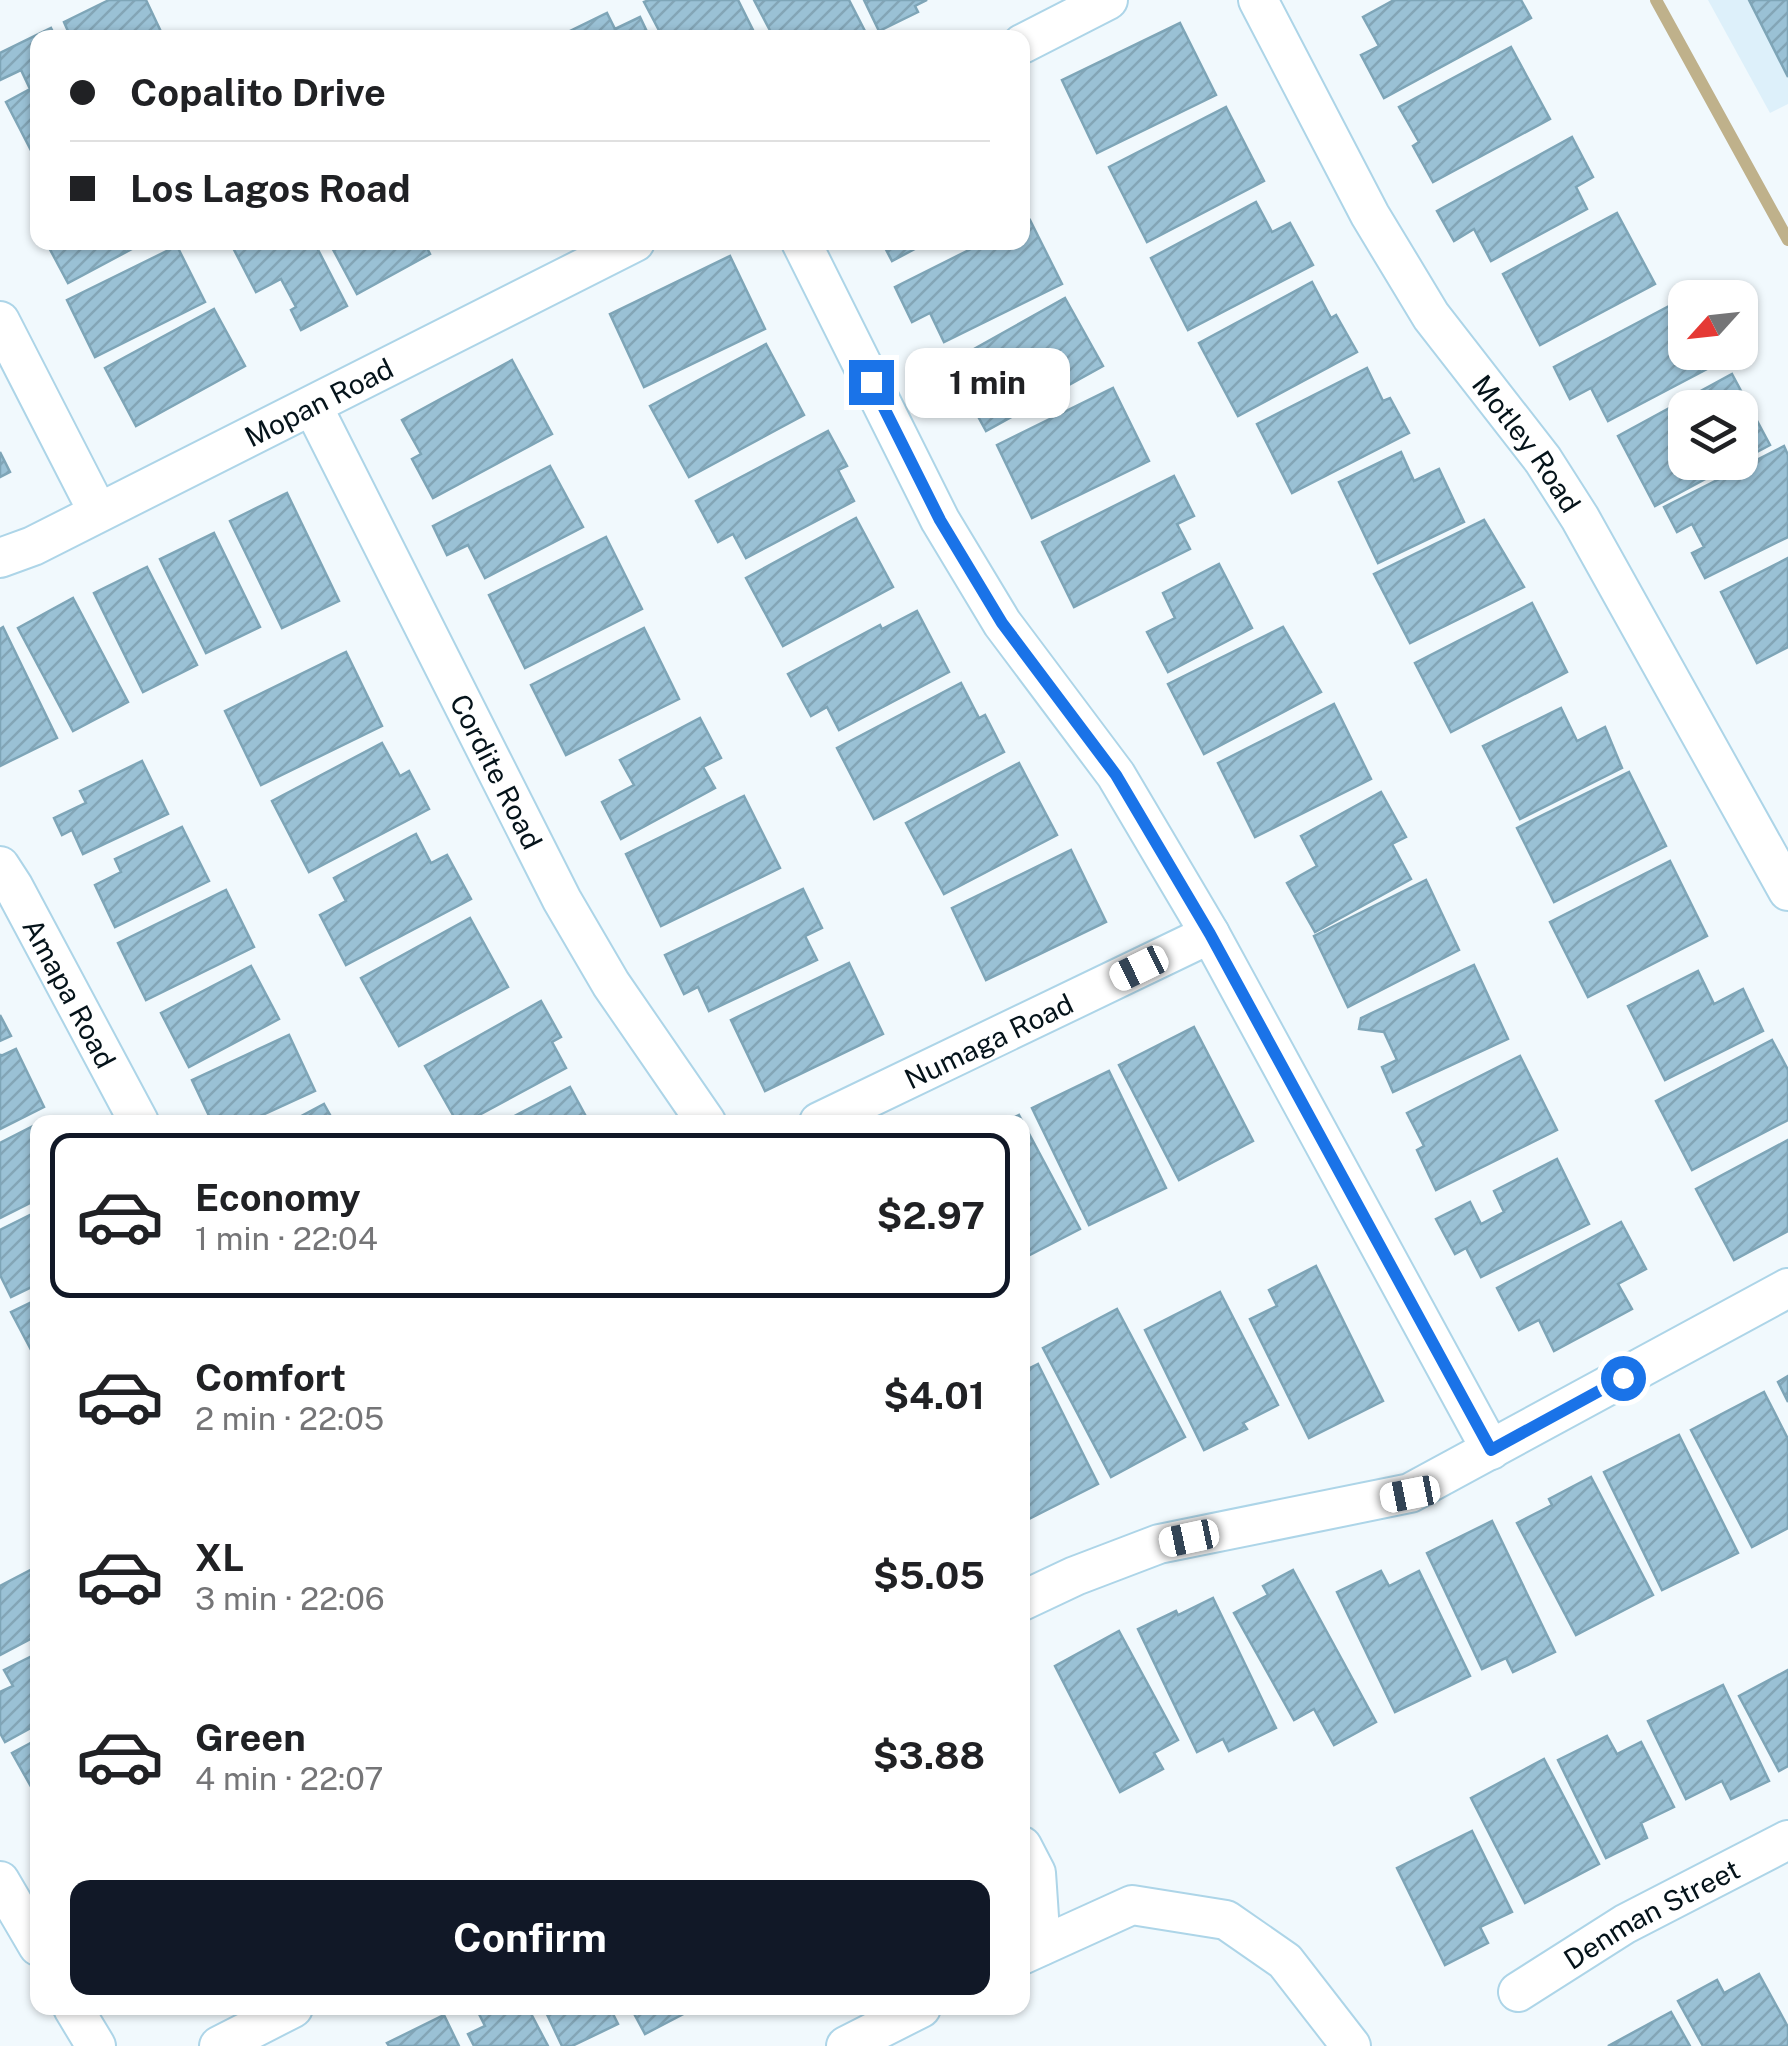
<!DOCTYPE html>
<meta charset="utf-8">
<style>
body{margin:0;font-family:"Public Sans",sans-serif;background:#f6f6f6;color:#202124;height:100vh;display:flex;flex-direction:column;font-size:38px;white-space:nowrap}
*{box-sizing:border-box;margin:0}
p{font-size:32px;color:#757577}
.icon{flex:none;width:55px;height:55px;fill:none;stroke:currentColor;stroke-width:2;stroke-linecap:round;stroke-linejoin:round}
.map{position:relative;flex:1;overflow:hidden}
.drawer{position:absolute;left:30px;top:1115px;width:1000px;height:900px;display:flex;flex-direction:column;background:#fff;border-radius:20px;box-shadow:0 2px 8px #0004}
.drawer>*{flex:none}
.hud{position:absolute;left:30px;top:30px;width:1000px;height:220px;border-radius:20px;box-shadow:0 2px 8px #0004;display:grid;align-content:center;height:220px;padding:0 40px;background:#fff}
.needle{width:65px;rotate:243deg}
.buttons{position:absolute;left:1668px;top:280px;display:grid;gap:20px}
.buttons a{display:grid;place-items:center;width:90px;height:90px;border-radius:20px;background:#fff;box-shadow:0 2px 8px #0004;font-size:50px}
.end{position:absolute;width:45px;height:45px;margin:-22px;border:12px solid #1a73e8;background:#fff;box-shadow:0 0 0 5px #fff}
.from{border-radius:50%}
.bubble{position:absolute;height:70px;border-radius:20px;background:#fff;box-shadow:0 2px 8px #0004;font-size:32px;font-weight:700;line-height:70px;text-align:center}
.car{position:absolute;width:30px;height:60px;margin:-30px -15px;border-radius:12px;box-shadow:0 0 8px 2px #0007;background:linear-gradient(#fff 24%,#345 0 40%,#fff 0 76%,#345 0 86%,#fff 0)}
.hud b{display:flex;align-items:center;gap:35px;height:95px;font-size:38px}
.hud b+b{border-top:2px solid #e0e0e0}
.hud i{width:25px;height:25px;background:#202124}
ul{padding:18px 0 0;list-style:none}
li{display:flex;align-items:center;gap:30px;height:165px;margin:0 20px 15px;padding:0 20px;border:5px solid transparent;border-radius:20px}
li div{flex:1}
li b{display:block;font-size:38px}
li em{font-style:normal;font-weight:700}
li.current{border-color:#111827}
li>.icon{width:90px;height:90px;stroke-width:1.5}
.action{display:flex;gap:20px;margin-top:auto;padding:20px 40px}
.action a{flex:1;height:115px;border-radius:20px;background:#111827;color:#fff;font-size:40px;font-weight:700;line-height:115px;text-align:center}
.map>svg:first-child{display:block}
.built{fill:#ddf0fa}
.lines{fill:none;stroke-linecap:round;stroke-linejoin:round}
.stream{stroke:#bfb18b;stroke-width:12}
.building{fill:url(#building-hatch);stroke:#7ea5b7;stroke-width:2.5}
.minor-casing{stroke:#add5e8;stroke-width:42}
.minor{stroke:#fff;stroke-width:38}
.route{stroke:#1a73e8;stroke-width:12}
.labels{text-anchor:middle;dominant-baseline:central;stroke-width:8;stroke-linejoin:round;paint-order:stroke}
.street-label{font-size:28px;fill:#05131a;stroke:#fff}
</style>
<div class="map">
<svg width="1788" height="2046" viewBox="0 0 1788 2046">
<defs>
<pattern id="building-hatch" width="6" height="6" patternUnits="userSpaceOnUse" patternTransform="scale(2.5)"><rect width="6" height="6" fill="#9ac1d5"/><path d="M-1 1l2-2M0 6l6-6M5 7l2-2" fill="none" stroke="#83a5b6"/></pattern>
</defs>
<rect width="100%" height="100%" fill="#f1f9fd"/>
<!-- built -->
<path class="built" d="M1708 0H1788V104L1770 113Z"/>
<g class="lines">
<!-- stream -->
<path class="stream" d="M1656 0 1788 240"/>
</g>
<!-- building -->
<g class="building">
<path d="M109 0H146L164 38H71L64 22Z"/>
<path d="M649 0H738L757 38H663L644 2Z"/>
<path d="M754 0H849L867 35 862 38H774Z"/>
<path d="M864 0H927L915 6 918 12 879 31Z"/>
<path d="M1394 0H1521L1531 18 1384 98 1361 55 1379 46 1363 17Z"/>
<path d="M1749 0H1788V77Z"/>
<path d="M607 13 615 29 640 17 650 38H565L564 34Z"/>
<path d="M1180 23 1216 95 1097 153 1062 80Z"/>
<path d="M51 28 56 38H38V164L6 102 30 89 21 70 0 80V53Z"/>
<path d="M1511 47 1550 119 1433 182 1413 146 1419 142 1399 107Z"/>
<path d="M1226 107 1264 181 1147 242 1109 167Z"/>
<path d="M1572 137 1593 177 1576 187 1587 209 1491 261 1474 229 1454 241 1437 211Z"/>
<path d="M1256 202 1272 232 1290 223 1313 265 1188 330 1151 258Z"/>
<path d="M1617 213 1655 284 1540 345 1503 274Z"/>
<path d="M1030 220 1062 284 944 342 930 313 912 322 895 287 985 242H1022V224Z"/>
<path d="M46 242H145L68 283Z"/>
<path d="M230 242H314L347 306 301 330 291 310 296 307 281 279 256 292Z"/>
<path d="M329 242H424L430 254 357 294Z"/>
<path d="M882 242H928L892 261Z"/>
<path d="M177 246 205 302 95 357 67 300Z"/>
<path d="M730 256 765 329 644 387 610 314Z"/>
<path d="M1312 282 1331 318 1336 315 1357 352 1238 416 1199 343Z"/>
<path d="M1688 296 1690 298H1685V352H1698L1707 369 1608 421 1591 388 1570 399 1554 367Z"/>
<path d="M1065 298 1103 366 986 431 949 363Z"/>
<path d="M214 309 245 366 136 426 105 368Z"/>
<path d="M766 344 804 415 689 477 650 406Z"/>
<path d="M512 360 552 434 433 498 412 459 421 454 402 420Z"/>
<path d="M1367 368 1383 401 1390 398 1409 433 1292 493 1257 424Z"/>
<path d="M1732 374 1770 445 1740 461V408H1685V462H1737L1655 506 1618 436Z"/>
<path d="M1113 388 1149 461 1032 518 997 445Z"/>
<path d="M828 431 847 466 838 470 854 501 746 558 733 534 718 542 696 501Z"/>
<path d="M1784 446 1788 455V537L1705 578 1692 553 1704 547 1692 524 1677 532 1664 507Z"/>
<path d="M0 452 10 472 0 477Z"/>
<path d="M1401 452 1414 481 1439 469 1464 522 1378 563 1339 482Z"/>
<path d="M550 466 583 527 485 578 468 545 447 555 433 526Z"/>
<path d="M1174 476 1194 516 1177 524 1190 549 1074 607 1042 542Z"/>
<path d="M287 493 339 601 282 628 230 521Z"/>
<path d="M856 518 893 587 783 646 746 578Z"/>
<path d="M1484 520 1524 587 1410 643 1374 574Z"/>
<path d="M214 533 260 627 206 653 160 559Z"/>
<path d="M606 537 642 609 525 668 489 595Z"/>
<path d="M1788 558V647L1757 663 1721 592Z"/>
<path d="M1219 564 1252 628 1168 672 1147 632 1175 618 1163 593Z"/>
<path d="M147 567 197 665 143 692 94 593Z"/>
<path d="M73 598 128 702 73 731 18 628Z"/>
<path d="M1532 603 1567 672 1451 732 1415 663Z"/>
<path d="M917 611 949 672 839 730 827 707 811 716 788 674 880 625 882 629Z"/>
<path d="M3 627 57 738 0 766V629Z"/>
<path d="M1283 627 1321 692 1204 754 1168 684Z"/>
<path d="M644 628 679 699 566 755 531 685Z"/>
<path d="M346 652 382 726 261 785 225 711Z"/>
<path d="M961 683 979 718 985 715 1004 752 874 819 837 748Z"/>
<path d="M1334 704 1371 779 1255 837 1218 763Z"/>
<path d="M1561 708 1577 741 1605 727 1622 768 1520 819 1483 746Z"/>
<path d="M700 718 721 758 703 767 715 788 621 839 602 802 634 785 620 760Z"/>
<path d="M382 743 400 776 409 771 429 809 309 872 272 801Z"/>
<path d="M142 761 168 814 83 854 72 830 62 835 54 818 86 803 80 791Z"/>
<path d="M1019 763 1057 835 944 894 906 823Z"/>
<path d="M1629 772 1666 846 1554 902 1517 828Z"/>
<path d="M1381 792 1406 837 1392 844 1411 879 1315 932 1287 883 1317 866 1301 836Z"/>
<path d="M744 796 780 868 661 926 626 854Z"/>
<path d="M182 827 209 881 115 927 95 885 121 872 115 859Z"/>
<path d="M416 834 431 863 447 855 471 899 346 965 320 915 346 901 334 878Z"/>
<path d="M1071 850 1106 922 986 980 952 908Z"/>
<path d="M1670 861 1707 936 1588 997 1550 922Z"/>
<path d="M1426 880 1459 950 1348 1007 1314 936Z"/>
<path d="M803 889 822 928 805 936 817 960 709 1011 698 987 684 994 665 955Z"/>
<path d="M226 890 254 947 146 1000 118 943Z"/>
<path d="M470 918 508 987 399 1046 361 978Z"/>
<path d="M849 963 883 1034 765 1091 731 1020Z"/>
<path d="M1474 965 1508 1039 1393 1092 1382 1067 1397 1060 1384 1032 1359 1029 1361 1018Z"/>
<path d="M251 966 279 1019 189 1067 161 1013Z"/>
<path d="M1698 971 1714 1004 1743 989 1763 1031 1665 1080 1628 1006Z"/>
<path d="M541 1001 561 1037 552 1042 566 1068 466 1122H457L425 1066Z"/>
<path d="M0 1015 11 1036 0 1041Z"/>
<path d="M1194 1027 1253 1141 1179 1180 1119 1065Z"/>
<path d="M289 1035 315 1091 247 1122H212L192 1080Z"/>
<path d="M1772 1040 1788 1070V1120L1692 1170 1656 1101Z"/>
<path d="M16 1049 44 1107 0 1129V1054L1 1056Z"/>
<path d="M1520 1056 1557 1130 1436 1190 1417 1150 1424 1146 1407 1113Z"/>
<path d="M1109 1071 1166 1188 1089 1225 1032 1108Z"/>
<path d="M570 1087 589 1122H503Z"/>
<path d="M324 1104 334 1122H290Z"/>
<path d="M1019 1115 1080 1229 1022 1259V1122H1005Z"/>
<path d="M37 1124 38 1199 0 1218V1143Z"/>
<path d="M1788 1140V1231L1734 1260 1696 1189Z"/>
<path d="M1557 1159 1589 1224 1481 1277 1466 1248 1455 1254 1436 1219 1470 1202 1481 1224 1504 1212 1494 1191Z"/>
<path d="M38 1211V1284L11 1297 0 1275V1230Z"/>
<path d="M1621 1222 1646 1269 1618 1284 1632 1309 1554 1351 1539 1320 1519 1330 1497 1288Z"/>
<path d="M1316 1266 1383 1401 1309 1438 1250 1319 1277 1306 1269 1290Z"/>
<path d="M1220 1292 1278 1405 1243 1423 1247 1429 1204 1450 1145 1330Z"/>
<path d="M38 1299V1363L11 1312Z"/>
<path d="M1117 1309 1185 1437 1111 1477 1043 1348Z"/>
<path d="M1038 1364 1098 1484 1023 1522 1022 1372Z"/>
<path d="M1788 1376V1402L1778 1382Z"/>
<path d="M1764 1392 1788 1439V1528L1752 1547 1691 1430Z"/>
<path d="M1679 1435 1738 1553 1662 1590 1604 1472Z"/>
<path d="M1591 1477 1653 1595 1576 1635 1517 1523 1552 1505 1549 1499Z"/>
<path d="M1492 1521 1555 1652 1513 1672 1506 1658 1482 1669 1427 1553Z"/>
<path d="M38 1566V1635L0 1655V1586Z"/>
<path d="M1293 1570 1376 1722 1334 1745 1314 1709 1294 1720 1234 1613 1268 1595 1263 1586Z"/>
<path d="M1381 1571 1389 1586 1419 1571 1470 1676 1395 1712 1337 1592Z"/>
<path d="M1213 1598 1276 1728 1229 1751 1223 1739 1197 1752 1138 1629 1176 1611 1178 1615Z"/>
<path d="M1119 1631 1178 1740 1154 1753 1163 1769 1120 1792 1055 1666Z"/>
<path d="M38 1653V1724L5 1742 0 1733V1692L13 1686 4 1670Z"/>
<path d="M1788 1670V1766L1779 1771 1739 1696Z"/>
<path d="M1723 1685 1769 1781 1731 1799 1722 1781 1686 1799 1648 1721Z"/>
<path d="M1607 1736 1617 1754 1641 1742 1674 1807 1641 1823 1647 1838 1606 1858 1558 1760Z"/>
<path d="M38 1739V1799L12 1753Z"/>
<path d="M1544 1759 1599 1864 1525 1903 1471 1798Z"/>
<path d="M1472 1831 1512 1912 1480 1927 1488 1943 1445 1965 1397 1868Z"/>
<path d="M1759 1974 1788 2027V2046H1703L1678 2001 1717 1980 1724 1993Z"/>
<path d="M476 2008H528L548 2046H474L468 2034 485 2026Z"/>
<path d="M544 2008H610L618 2024 572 2046H562Z"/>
<path d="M631 2008H695L645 2034Z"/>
<path d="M1671 2012 1690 2046H1608Z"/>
<path d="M444 2015 459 2046H389L387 2043Z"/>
</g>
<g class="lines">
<!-- minor casing -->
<g class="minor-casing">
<g id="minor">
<path id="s1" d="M1258 0 1370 215 1431 316 1543 460 1580 518 1788 891"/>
<path d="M1022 44 1108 0"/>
<path d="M801 242 940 520 1002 623 1116 775 1210 934 1491 1450"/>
<path d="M0 321 98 512"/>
<path id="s2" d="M313 407 562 900 611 984 706 1122"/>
<path id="s3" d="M0 558 33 546 635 242"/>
<path id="s4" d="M0 866 13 886 139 1122"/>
<path id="s5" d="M819 1122 1210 934"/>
<path d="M1022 1601 1075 1576 1159 1544 1410 1493 1788 1288"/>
<path d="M1022 1846 1036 1873 1041 1946"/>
<path d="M0 1881 38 1946"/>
<path d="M1022 1955 1132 1905 1226 1920 1285 1961 1351 2046"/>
<path id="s6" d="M1518 1992 1625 1924 1788 1840"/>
<path d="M73 2008 96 2046"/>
<path d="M219 2046 293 2008"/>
<path d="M846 2046 921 2008"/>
</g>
</g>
<!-- minor -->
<use href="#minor" class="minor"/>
</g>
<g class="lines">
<!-- route -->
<path class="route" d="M871 382 940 520 1002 623 1116 775 1210 934 1491 1450 1623 1378"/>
</g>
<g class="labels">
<!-- street labels -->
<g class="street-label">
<text stroke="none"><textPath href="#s3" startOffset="355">Mopan Road</textPath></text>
<text stroke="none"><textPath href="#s1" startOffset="520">Motley Road</textPath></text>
<text stroke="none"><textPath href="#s2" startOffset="408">Cordite Road</textPath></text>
<text stroke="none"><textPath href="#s4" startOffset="145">Amapa Road</textPath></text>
<text stroke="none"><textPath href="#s5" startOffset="188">Numaga Road</textPath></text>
<text stroke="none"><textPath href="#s6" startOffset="155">Denman Street</textPath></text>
</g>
</g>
</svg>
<div class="buttons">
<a><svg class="needle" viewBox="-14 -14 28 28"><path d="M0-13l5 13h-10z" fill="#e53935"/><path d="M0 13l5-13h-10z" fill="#757577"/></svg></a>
<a><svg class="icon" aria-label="layers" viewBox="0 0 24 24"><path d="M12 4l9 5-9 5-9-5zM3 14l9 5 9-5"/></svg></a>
</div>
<i class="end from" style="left:1623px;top:1378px"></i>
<i class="end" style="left:871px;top:382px"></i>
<div class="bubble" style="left:905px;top:348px;width:165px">1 min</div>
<i class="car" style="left:1139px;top:968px;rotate:244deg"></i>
<i class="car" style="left:1410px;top:1494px;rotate:259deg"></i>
<i class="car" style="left:1189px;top:1538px;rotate:258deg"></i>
<div class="hud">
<b><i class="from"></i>Copalito Drive</b>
<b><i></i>Los Lagos Road</b>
</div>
<section class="drawer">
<ul>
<li class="current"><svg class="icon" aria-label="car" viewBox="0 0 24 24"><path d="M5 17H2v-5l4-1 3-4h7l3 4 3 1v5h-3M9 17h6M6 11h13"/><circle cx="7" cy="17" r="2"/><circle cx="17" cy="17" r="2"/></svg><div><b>Economy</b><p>1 min · 22:04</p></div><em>$2.97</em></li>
<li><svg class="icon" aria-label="car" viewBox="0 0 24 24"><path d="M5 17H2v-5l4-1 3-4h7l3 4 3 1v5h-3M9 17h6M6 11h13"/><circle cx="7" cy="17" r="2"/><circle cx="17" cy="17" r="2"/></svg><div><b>Comfort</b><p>2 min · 22:05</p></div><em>$4.01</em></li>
<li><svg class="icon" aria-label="car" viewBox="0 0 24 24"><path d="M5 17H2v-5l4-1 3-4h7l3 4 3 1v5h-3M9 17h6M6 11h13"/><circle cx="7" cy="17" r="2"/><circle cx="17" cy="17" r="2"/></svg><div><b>XL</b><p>3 min · 22:06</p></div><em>$5.05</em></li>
<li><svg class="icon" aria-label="car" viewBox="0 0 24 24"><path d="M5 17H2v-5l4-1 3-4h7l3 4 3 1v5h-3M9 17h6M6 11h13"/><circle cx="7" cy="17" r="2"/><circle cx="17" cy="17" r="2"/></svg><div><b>Green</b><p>4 min · 22:07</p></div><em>$3.88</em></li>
</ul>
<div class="action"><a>Confirm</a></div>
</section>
</div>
